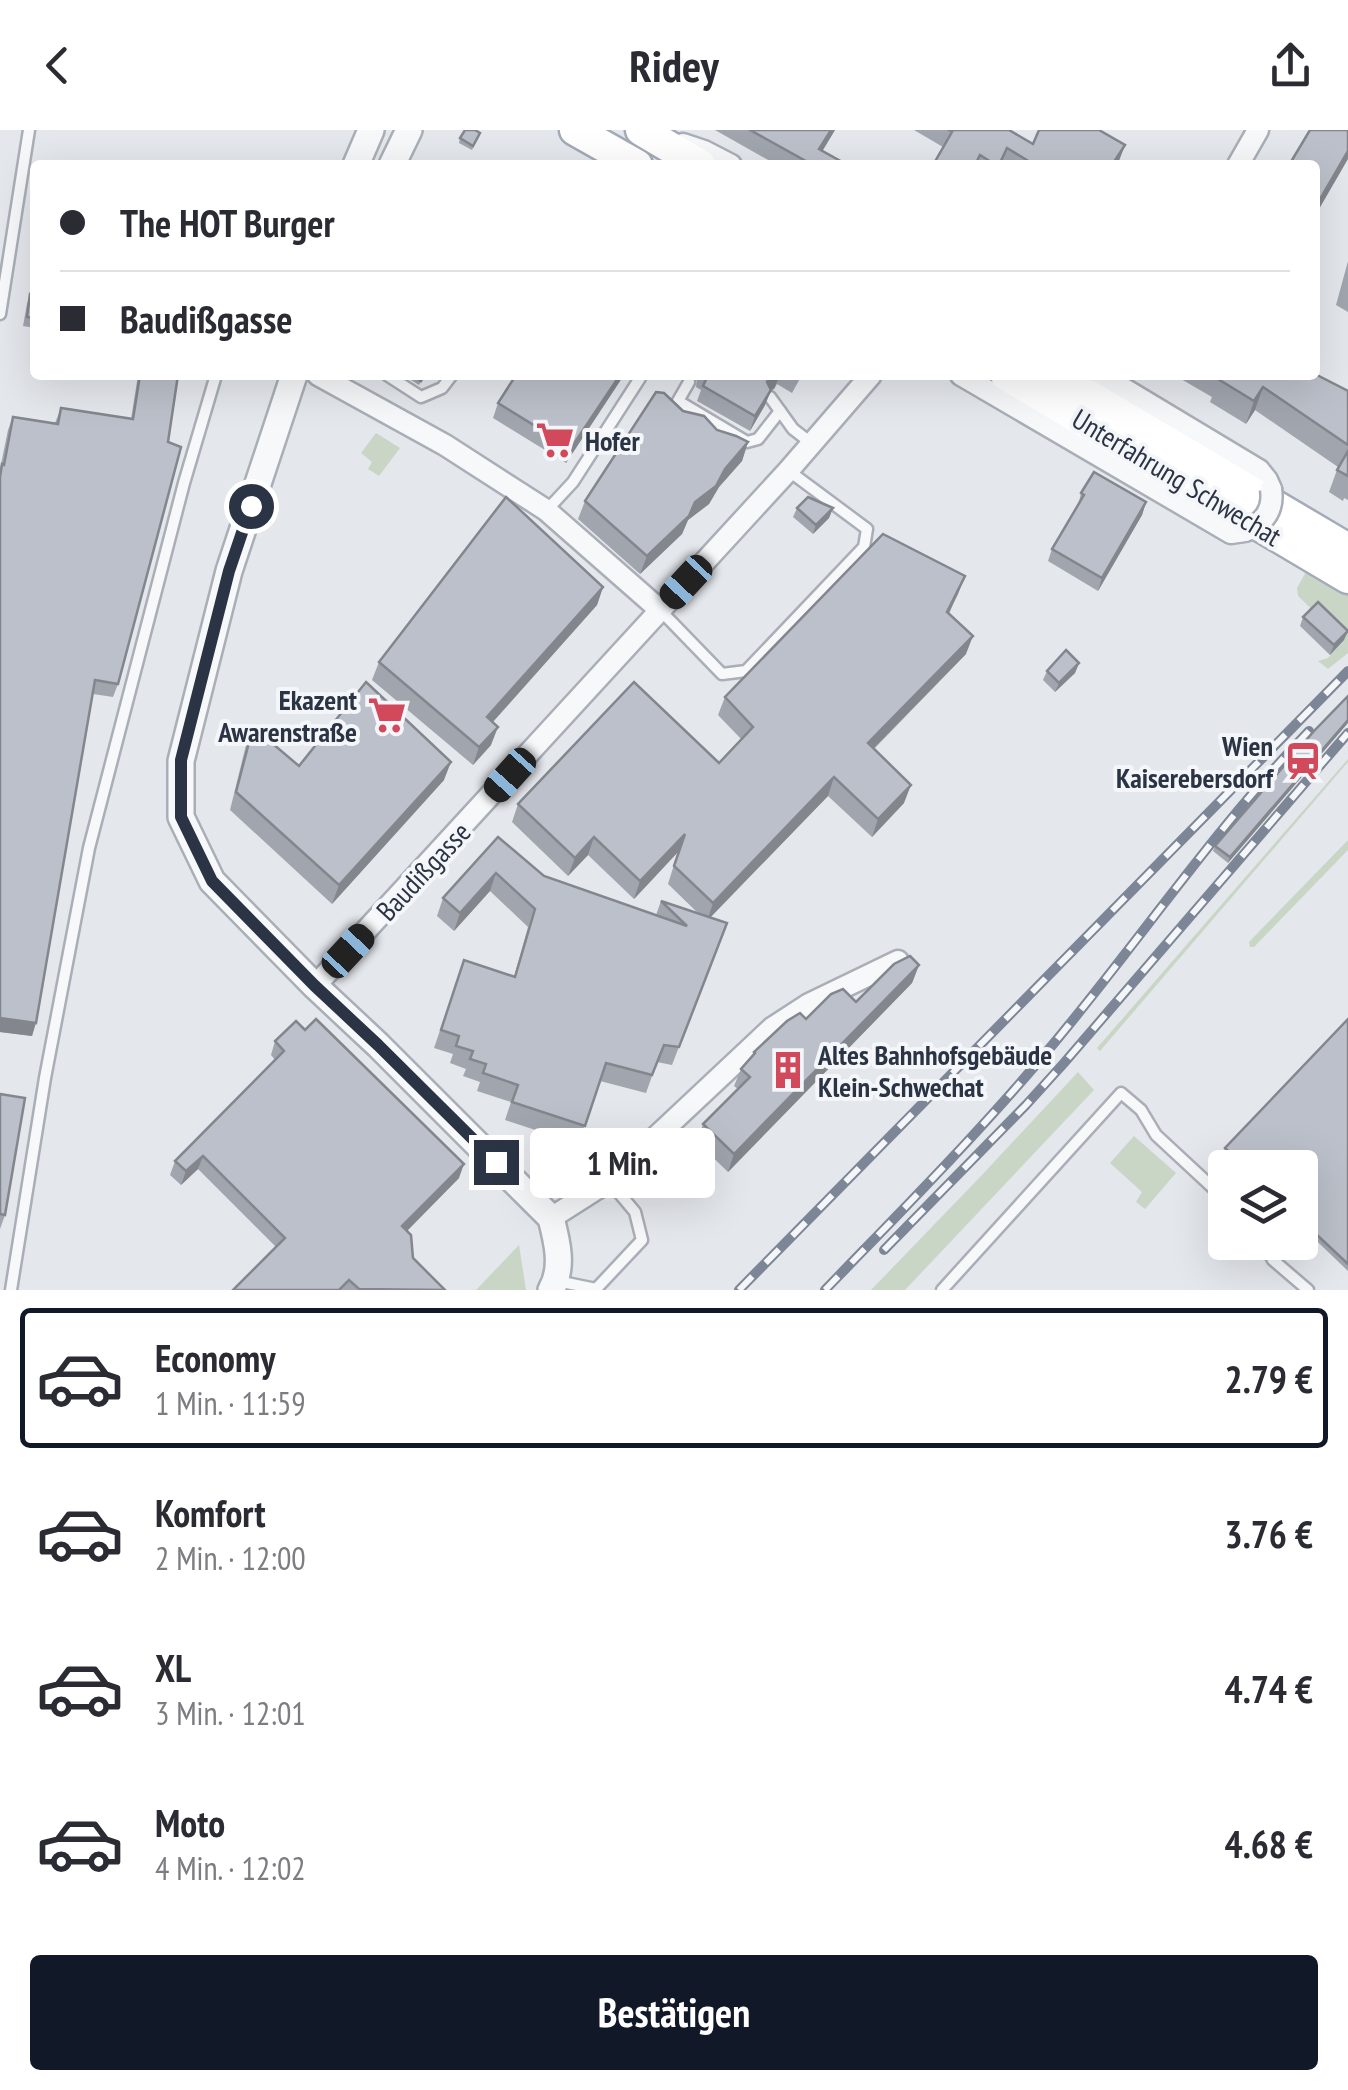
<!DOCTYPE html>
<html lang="de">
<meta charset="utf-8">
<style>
body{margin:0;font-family:"PT Sans Narrow",sans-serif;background:#f7f7f7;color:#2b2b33;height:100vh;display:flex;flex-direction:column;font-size:38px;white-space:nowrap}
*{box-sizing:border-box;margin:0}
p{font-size:32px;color:#7c7c81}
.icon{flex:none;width:55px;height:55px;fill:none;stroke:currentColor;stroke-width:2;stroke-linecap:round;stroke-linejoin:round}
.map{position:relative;height:1160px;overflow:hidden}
.drawer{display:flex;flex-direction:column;background:#fff;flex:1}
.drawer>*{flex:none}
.top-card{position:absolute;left:30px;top:30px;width:1290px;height:220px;border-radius:10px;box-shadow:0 10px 40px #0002;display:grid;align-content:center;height:220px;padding:0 30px;background:#fff}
.fabs{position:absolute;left:1208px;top:1020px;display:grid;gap:20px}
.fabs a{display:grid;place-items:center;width:110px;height:110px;border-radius:10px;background:#fff;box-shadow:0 10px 40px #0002;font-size:50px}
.end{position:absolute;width:45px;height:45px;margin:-22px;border:12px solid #2b3445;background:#fff;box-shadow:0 0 0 5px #fff}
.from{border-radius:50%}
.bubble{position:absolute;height:70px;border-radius:10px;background:#fff;box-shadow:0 10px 40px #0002;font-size:32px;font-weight:600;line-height:70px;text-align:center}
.car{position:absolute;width:30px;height:60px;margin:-30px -15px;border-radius:12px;box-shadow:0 0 8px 2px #0007;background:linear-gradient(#222 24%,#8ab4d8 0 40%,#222 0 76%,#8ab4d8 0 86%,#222 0)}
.top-card b{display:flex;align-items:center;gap:35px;height:95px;font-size:38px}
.top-card b+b{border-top:2px solid #e1e1e2}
.top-card i{width:25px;height:25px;background:#2b2b33}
ul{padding:18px 0 0;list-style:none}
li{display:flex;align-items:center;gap:30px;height:140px;margin:0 20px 15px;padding:0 10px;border:5px solid transparent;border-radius:10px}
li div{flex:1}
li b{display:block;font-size:38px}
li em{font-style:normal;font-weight:600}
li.on{border-color:#111827}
li>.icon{width:90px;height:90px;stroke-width:1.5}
.cta{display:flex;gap:20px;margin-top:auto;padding:20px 30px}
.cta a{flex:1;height:115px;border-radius:10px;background:#111827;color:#fff;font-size:40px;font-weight:600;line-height:115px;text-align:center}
header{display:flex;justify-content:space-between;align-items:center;height:130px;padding:0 30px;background:#fff;font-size:45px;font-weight:600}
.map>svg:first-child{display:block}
.green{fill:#c9d6c5}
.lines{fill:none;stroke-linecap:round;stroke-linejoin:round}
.service-casing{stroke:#a9aeb7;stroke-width:15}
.minor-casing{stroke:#a9aeb7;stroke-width:25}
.tertiary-casing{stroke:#a9aeb7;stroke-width:30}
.primary-casing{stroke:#a3abb8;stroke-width:35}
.service{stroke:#f7f8fa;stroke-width:10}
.minor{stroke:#f7f8fa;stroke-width:20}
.tertiary{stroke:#f7f8fa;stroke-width:25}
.primary{stroke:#fff;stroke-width:30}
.rail-casing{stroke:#7d8696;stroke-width:10}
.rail{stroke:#f4f6f9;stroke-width:6;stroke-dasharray:19;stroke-linecap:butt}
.minor-bridge-casing{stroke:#a9aeb7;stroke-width:25;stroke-linecap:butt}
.minor-bridge{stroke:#f7f8fa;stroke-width:20}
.wall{fill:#a1a5ae}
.shaded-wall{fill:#83868d}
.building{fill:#bbc0ca;stroke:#83868d;stroke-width:2.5}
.route{stroke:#2b3445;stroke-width:12}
.labels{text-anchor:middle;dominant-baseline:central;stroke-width:8;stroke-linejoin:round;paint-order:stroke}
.poi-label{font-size:28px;font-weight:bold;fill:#2b3445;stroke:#f4f6f9;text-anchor:start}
.street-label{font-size:28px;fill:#2b3445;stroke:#f4f6f9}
</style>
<header><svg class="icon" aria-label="back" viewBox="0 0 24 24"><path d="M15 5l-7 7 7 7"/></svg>Ridey<svg class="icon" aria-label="share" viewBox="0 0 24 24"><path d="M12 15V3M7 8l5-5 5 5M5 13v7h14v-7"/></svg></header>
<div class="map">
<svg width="1348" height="1160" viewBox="0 0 1348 1160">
<rect width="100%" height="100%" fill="#e4e7ec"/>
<!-- green -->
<g class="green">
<path d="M376 303 400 318 379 346 368 339 372 332 361 323Z"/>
<path d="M1307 440 1348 464V523L1328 539 1318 531 1328 528 1344 510 1298 466 1297 458Z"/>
<path d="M1348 629V632L1100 921 1097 918Z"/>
<path d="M1348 710V720L1254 817H1250L1249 812Z"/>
<path d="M1078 942 1094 960 905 1160H871L981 1046Z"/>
<path d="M1134 1006 1176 1043 1145 1079 1136 1072 1142 1062 1110 1033Z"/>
<path d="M519 1115 526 1160H476Z"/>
</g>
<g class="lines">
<!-- service casing -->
<g class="service-casing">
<g id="service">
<path d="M0 184 29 0"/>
<path d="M387 245 421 267 442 258 452 245"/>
<path d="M689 252 678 271 747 312 758 309 780 281"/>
<path d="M770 267 793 299 811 313"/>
<path d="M547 380 573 352 640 248"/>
<path d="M660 480 722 544 746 541 864 417 867 399 789 341"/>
<path d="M1263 1112 1273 1130 1308 1160"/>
<path d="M557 1151 596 1159 642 1110 635 1082 609 1051"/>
<path d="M11 1160 45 948 89 718 184 353 216 245"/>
<path d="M942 1160 1121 963 1141 980 1156 1005 1225 1069"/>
</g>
</g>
<!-- minor casing -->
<g class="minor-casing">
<g id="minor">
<path d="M683 14 704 21 731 35"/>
<path d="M1238 35 1258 0"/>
<path d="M318 245 445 315 546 380 660 480"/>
<path d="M961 245 1231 403 1245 401"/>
<path d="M1101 245 1259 340 1267 350 1271 359"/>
<path d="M315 856 788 341 871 245"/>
<path d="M551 1088 609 1051 772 898 809 874 898 831"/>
</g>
</g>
<!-- tertiary casing -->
<g class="tertiary-casing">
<g id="tertiary">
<path d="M356 35 371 0"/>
<path d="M392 35 409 0"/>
<path d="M294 245 229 441 181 631V687L212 751 315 856 378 915 551 1088C557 1111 564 1138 551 1160"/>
</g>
</g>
<!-- primary casing -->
<g class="primary-casing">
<g id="primary">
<path d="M575 0 637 35"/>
<path d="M641 0 700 35"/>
<path d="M1006 245 1348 448"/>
<path d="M1054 245 1348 419"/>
</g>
</g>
<!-- service -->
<use href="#service" class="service"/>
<!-- minor -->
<use href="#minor" class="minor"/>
<!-- tertiary -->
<use href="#tertiary" class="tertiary"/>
<!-- primary -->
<use href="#primary" class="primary"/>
<!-- rail casing -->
<g class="rail-casing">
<g id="rail">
<path d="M884 1120 1026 975 1064 933 1348 603"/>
<path d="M739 1160 1348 541"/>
<path d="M825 1160C908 1074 993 989 1068 896 1148 798 1221 692 1309 601"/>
</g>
</g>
<!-- rail -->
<use href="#rail" class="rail"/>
<!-- minor-bridge casing -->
<g class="minor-bridge-casing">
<path id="minor-bridge" d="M1245 401C1264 393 1274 380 1271 359"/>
</g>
<!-- minor-bridge -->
<use href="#minor-bridge" class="minor-bridge"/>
</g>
<!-- wall -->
<g class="wall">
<path d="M715 0H835L822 21 843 35H777Z"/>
<path d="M914 0H1009L1033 14 1119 31 1116 35H933L943 17Z"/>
<path d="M480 3 472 20 459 13 460 8Z"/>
<path d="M1348 131V182L1336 175Z"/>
<path d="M30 164 35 165V198L23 196 27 174Z"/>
<path d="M138 245H178L118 554 113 567 93 564 32 906 0 902V339L8 300 13 287 55 293 61 278 131 289Z"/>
<path d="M403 245H426L419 255Z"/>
<path d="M516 245H624L566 333 493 288 498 273Z"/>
<path d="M693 245H802L792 263 777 254 774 259 771 260 765 275 750 301 697 271 701 260 696 257 697 249Z"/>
<path d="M1174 245H1315L1348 261V370L1344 368 1343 371 1329 362 1338 337 1255 280 1246 294 1210 272 1212 267Z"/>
<path d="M683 281 717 300 748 312 742 331 719 357 709 374 688 390 682 404 640 444 578 389 585 371Z"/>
<path d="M1081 363 1146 372 1142 385 1098 461 1048 431 1052 419 1078 376Z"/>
<path d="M797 378H833L829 388 813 404 793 387Z"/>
<path d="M965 446 949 484 966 524 874 619 904 673 872 707 828 666 710 787 727 793 672 935 657 932 646 963 600 951 578 1014 505 990 511 972 477 961 480 952 463 946 466 939 450 933 453 924 434 918 464 830 514 847 528 797 490 761 454 801 437 786 443 768 498 707 544 746 656 785 661 771 699 784 668 754 678 722 634 769 588 725 568 746 512 692 518 674 719 633 742 610 718 585 725 567Z"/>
<path d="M603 457 597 475 493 592 491 615 473 635 372 550 379 532Z"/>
<path d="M1303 487 1344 510 1330 525 1300 496Z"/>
<path d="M1079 533 1075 543 1055 562 1043 550 1047 541Z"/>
<path d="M253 597 299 636 444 650 332 774 230 680 246 615Z"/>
<path d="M1314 601 1228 733 1213 721 1215 716Z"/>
<path d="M919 835 912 853 728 1042 697 1012 703 994 738 959 734 956 741 939 753 926 754 922 806 889 856 872Z"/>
<path d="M1348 889V1141L1300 1095V1038H1238L1223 1023 1225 1018Z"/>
<path d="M275 911 459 1048 407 1101 413 1128 445 1160H233L276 1117 198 1039 181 1055 170 1045 175 1031 275 930 271 925Z"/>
<path d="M0 964 5 1085 0 1099Z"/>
</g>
<!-- shaded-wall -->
<g class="shaded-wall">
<path d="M831 0H835L814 35 819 19Z"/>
<path d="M1125 15 1119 31 1116 35H1112Z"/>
<path d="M1348 21V29L1315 86V78Z"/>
<path d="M620 245H624L566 333 571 318Z"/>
<path d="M770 245H780L774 259 764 261Z"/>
<path d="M1263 257 1255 280 1246 294 1254 271Z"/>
<path d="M771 260 765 275 750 301 755 286Z"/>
<path d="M748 312 742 331 719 357 709 374 688 390 682 404 640 444 647 426Z"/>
<path d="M1146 372 1142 385 1098 461 1102 448Z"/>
<path d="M833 378 829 388 813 404 816 395Z"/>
<path d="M965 446 958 464 940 500 947 482Z"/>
<path d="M603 457 597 475 481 605 487 587Z"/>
<path d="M1348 501 1344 510 1330 525 1334 515Z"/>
<path d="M973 506 966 524 861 631 868 613Z"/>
<path d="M1079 533 1075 543 1055 562 1059 553Z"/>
<path d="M1348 590V593L1228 733 1230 727Z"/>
<path d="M498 597 491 615 473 635 479 617Z"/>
<path d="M451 632 444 650 332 774 339 755Z"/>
<path d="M834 647 828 666 707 791 713 773Z"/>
<path d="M911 655 904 673 872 707 878 689Z"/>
<path d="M685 704 678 722 634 769 640 751Z"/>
<path d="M594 707 588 725 568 746 575 728Z"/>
<path d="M496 743 490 761 454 801 460 783Z"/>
<path d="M919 835 912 853 728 1042 734 1024Z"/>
<path d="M0 888 36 893 32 906 0 902Z"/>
<path d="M203 1026 198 1039 181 1055 186 1041Z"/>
<path d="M464 1034 459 1048 398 1110 402 1096Z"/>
</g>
<!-- building -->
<g class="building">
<path d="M465 0H475L480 3 473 16 460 8Z"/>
<path d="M750 0H831L819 19 844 33 843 35H813Z"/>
<path d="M949 0H1009L1033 14 1039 0H1099L1125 15 1112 35H1035L1007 18 999 35H996L980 25 975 35H933L952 2Z"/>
<path d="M1310 0H1348V21L1315 78V35H1289Z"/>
<path d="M30 164 35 165V188L27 187Z"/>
<path d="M1315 244 1348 261V315L1263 257 1254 271 1218 249 1221 245Z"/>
<path d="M140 245H178L168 312 181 317 118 554 95 550 36 893 0 888V347L2 334 4 335 13 287 58 294 61 278 133 289Z"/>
<path d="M412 245H424L421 251Z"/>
<path d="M516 245H620L571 318 498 273Z"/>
<path d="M708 245H773H770L767 252 771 260 755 286 703 256Z"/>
<path d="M656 262 664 263 683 281 704 286 717 300 736 306 748 312 725 339 716 356 695 372 689 386 647 426 585 371Z"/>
<path d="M1348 321V346L1337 340Z"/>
<path d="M1094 342 1146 372 1102 448 1052 419 1084 365 1081 363Z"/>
<path d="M506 367 603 457 487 587 498 597 479 617 379 532Z"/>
<path d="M808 367 833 378 816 395 797 378Z"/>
<path d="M883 404 965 446 947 482 973 506 868 613 911 655 878 689 834 647 713 773 674 736 685 704 640 751 594 707 575 728 518 674 634 552 719 633 753 597 725 567Z"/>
<path d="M1318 472 1348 501 1334 515 1303 487Z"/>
<path d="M1066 520 1079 533 1059 553 1047 541Z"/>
<path d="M366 552 451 632 339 755 236 662 253 597 299 636Z"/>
<path d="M1348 566V590L1230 727 1215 716 1314 601Z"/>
<path d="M498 707 544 746 687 796 661 771 727 793 679 917 664 915 652 945 606 933 585 996 512 972 518 955 483 943 486 934 470 929 473 921 456 916 459 906 441 900 464 830 515 847 535 779 496 743 460 783 443 768Z"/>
<path d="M910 826 919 835 734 1024 703 994 750 947 741 939 755 923 754 922 787 891 800 883 806 889 831 864 843 859 856 872 894 834Z"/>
<path d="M316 889 464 1034 402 1096 411 1105 413 1128 445 1160 359 1159 349 1150 339 1160H233L285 1108 203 1026 186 1041 175 1031 284 921 275 911 296 891 305 900Z"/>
<path d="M1348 889V1134L1300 1089V1038H1245L1225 1018Z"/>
<path d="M0 964 25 968 5 1085 0 1084Z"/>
</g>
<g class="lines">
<!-- route -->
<path class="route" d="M251 376 229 441 181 630V687L212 751 315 856 378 915 496 1032"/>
</g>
<!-- icons -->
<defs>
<g id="supermarket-bare" transform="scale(3)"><path d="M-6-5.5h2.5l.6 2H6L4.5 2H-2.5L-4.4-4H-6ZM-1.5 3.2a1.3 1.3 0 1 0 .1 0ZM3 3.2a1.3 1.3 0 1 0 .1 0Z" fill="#d1495b" stroke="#f4f6f9" stroke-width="2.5" paint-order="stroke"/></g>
<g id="station-bare" transform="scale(3)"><path d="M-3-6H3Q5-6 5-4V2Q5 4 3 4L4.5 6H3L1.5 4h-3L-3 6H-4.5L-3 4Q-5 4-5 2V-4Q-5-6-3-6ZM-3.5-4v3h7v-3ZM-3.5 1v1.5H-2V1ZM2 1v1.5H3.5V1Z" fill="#d1495b" stroke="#f4f6f9" stroke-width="2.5" paint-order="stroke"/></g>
<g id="building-bare" transform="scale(3)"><path d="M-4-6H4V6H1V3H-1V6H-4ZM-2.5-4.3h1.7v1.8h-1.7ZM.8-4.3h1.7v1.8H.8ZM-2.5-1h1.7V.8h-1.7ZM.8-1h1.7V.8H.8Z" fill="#d1495b" stroke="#f4f6f9" stroke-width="2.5" paint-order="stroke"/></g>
</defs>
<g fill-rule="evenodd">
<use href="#supermarket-bare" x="555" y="310"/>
<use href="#supermarket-bare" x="387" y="585"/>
<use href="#station-bare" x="1303" y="631"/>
<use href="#building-bare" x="788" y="940"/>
</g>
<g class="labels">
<!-- poi labels -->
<g class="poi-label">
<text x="585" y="310">Hofer</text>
<text x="357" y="569" text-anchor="end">Ekazent<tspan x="357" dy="32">Awarenstraße</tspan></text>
<text x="1273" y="615" text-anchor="end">Wien<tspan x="1273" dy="32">Kaiserebersdorf</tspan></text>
<text x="818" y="924">Altes Bahnhofsgebäude<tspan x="818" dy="32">Klein-Schwechat</tspan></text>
</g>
<!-- street labels -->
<g class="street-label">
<text transform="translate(1177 347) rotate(31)">Unterfahrung Schwechat</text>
<text transform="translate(423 741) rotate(-47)">Baudißgasse</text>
</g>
</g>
</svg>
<div class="fabs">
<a><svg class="icon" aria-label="layers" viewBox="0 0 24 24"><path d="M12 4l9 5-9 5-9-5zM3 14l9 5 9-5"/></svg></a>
</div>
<i class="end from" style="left:251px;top:376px"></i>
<i class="end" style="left:496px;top:1032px"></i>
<div class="bubble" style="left:530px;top:998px;width:185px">1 Min.</div>
<i class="car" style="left:686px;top:452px;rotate:223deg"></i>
<i class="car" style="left:510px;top:645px;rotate:222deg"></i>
<i class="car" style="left:348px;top:821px;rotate:43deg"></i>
<div class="top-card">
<b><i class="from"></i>The HOT Burger</b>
<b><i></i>Baudißgasse</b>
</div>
</div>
<section class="drawer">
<ul>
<li class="on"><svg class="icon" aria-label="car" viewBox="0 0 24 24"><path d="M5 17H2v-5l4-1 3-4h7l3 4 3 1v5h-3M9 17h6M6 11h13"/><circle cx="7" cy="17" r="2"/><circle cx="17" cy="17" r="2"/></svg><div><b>Economy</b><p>1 Min. · 11:59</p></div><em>2.79 €</em></li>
<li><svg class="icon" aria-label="car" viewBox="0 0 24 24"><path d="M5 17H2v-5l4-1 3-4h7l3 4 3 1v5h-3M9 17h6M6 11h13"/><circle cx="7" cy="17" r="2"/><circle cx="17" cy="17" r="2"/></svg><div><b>Komfort</b><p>2 Min. · 12:00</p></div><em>3.76 €</em></li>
<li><svg class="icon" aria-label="car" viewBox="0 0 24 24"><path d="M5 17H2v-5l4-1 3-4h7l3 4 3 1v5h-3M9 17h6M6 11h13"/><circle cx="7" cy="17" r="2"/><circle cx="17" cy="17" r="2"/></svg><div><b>XL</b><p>3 Min. · 12:01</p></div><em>4.74 €</em></li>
<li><svg class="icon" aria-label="car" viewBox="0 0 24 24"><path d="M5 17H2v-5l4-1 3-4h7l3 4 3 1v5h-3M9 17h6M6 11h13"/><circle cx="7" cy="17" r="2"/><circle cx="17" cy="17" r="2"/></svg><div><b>Moto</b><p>4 Min. · 12:02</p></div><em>4.68 €</em></li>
</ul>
<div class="cta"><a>Bestätigen</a></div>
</section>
